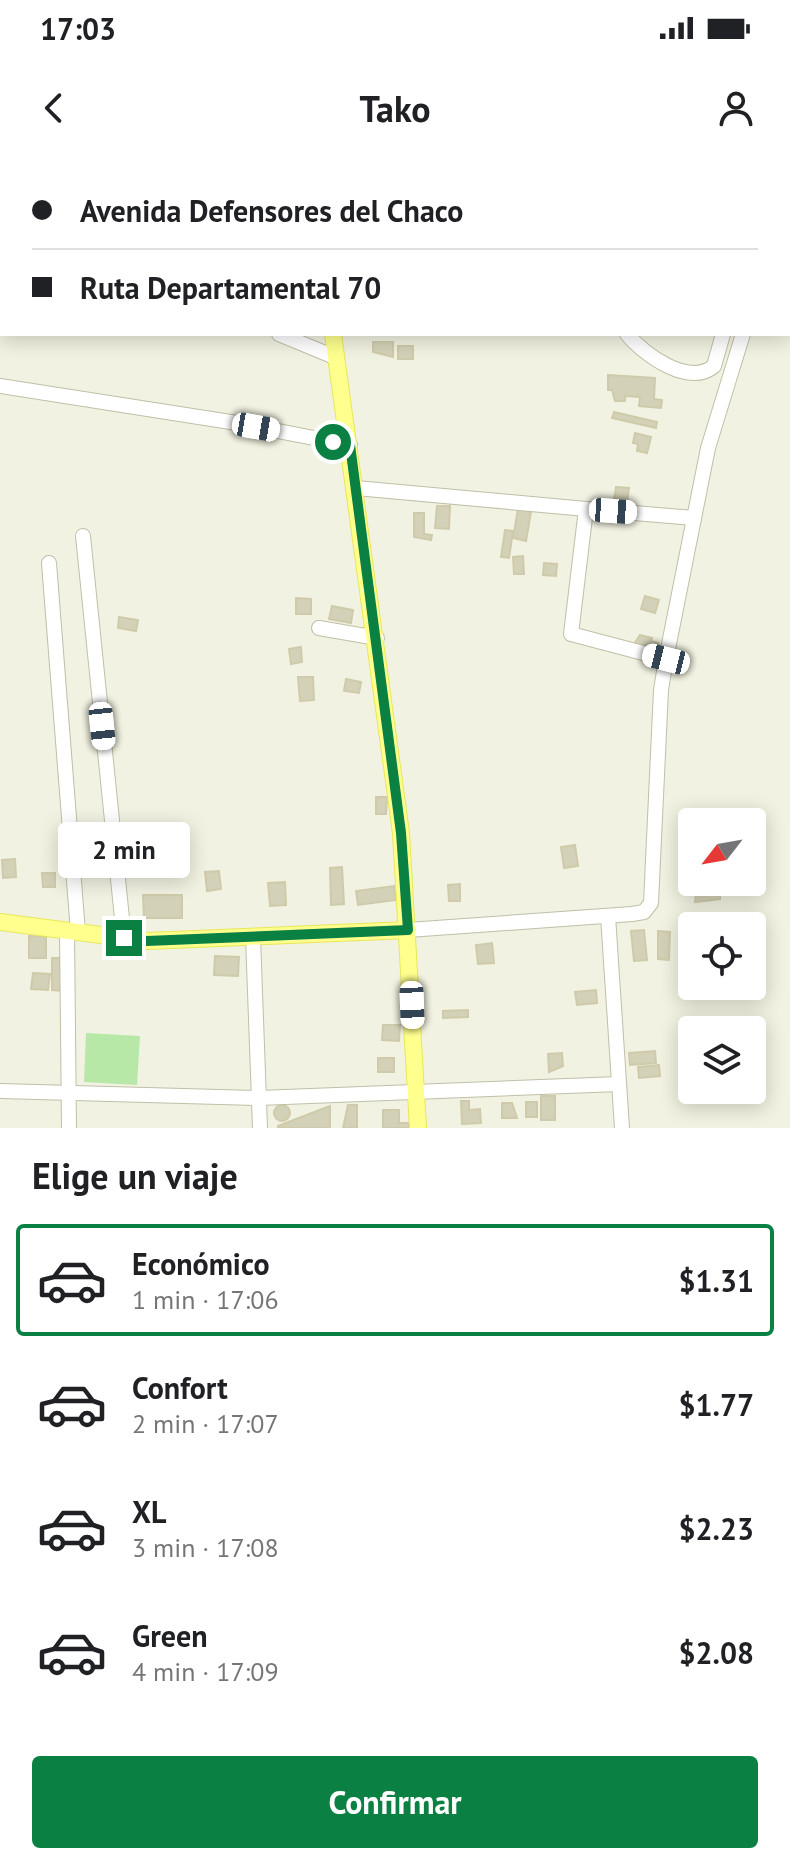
<!DOCTYPE html>
<html lang="es">
<meta charset="utf-8">
<style>
body{margin:0;font-family:"PT Sans",sans-serif;background:#f6f6f6;color:#202124;height:100vh;display:flex;flex-direction:column;font-size:30px;white-space:nowrap}
*{box-sizing:border-box;margin:0}
p{font-size:26px;color:#757577}
.icon{flex:none;width:44px;height:44px;fill:none;stroke:currentColor;stroke-width:2;stroke-linecap:round;stroke-linejoin:round}
.map{position:relative;height:968px;overflow:hidden}
.drawer{display:flex;flex-direction:column;background:#fff;flex:1}
.drawer>*{flex:none}
.top-card{position:absolute;left:0px;top:0px;width:790px;height:176px;box-shadow:0 4px 20px #0003;display:grid;align-content:center;height:176px;padding:0 32px;background:#fff}
.needle{width:52px;rotate:239deg}
.buttons{position:absolute;left:678px;top:648px;display:grid;gap:16px}
.buttons a{display:grid;place-items:center;width:88px;height:88px;border-radius:8px;background:#fff;box-shadow:0 4px 20px #0003;font-size:40px}
.end{position:absolute;width:36px;height:36px;margin:-18px;border:10px solid #0b8043;background:#fff;box-shadow:0 0 0 4px #fff}
.from{border-radius:50%}
.bubble{position:absolute;height:56px;border-radius:8px;background:#fff;box-shadow:0 4px 20px #0003;font-size:26px;font-weight:700;line-height:56px;text-align:center}
.car{position:absolute;width:24px;height:48px;margin:-24px -12px;border-radius:10px;box-shadow:0 0 6px 2px #0007;background:linear-gradient(#fff 24%,#345 0 40%,#fff 0 76%,#345 0 86%,#fff 0)}
.top-card b{display:flex;align-items:center;gap:28px;height:76px;font-size:30px}
.top-card b+b{border-top:2px solid #e0e0e0}
.top-card i{width:20px;height:20px;background:#202124}
ul{padding:0;list-style:none}
li{display:flex;align-items:center;gap:24px;height:112px;margin:0 16px 12px;padding:0 16px;border:4px solid transparent;border-radius:8px}
li div{flex:1}
li b{display:block;font-size:30px}
li em{font-style:normal;font-weight:700}
li.selected{border-color:#0b8043}
li>.icon{width:72px;height:72px;stroke-width:1.5}
h2{padding:0 32px;font-size:36px;line-height:96px}
.action{display:flex;gap:16px;margin-top:auto;padding:16px 32px}
.action a{flex:1;height:92px;border-radius:8px;background:#0b8043;color:#fff;font-size:32px;font-weight:700;line-height:92px;text-align:center}
.status{display:flex;justify-content:space-between;align-items:center;height:56px;padding:0 40px;background:#fff;direction:ltr}
.status svg{height:22px;fill:currentColor}
header{display:flex;justify-content:space-between;align-items:center;height:104px;padding:0 32px;background:#fff;font-size:36px;font-weight:700}
.map>svg:first-child{display:block}
.green{fill:#b8e8a8}
.building{fill:#d3d1b7;stroke:#cfcbaa;stroke-width:2}
.lines{fill:none;stroke-linecap:round;stroke-linejoin:round}
.minor-casing{stroke:#c0bfa7;stroke-width:16}
.major-casing{stroke:#e7e75a;stroke-width:18}
.minor{stroke:#fff;stroke-width:14}
.major{stroke:#feff8d;stroke-width:16}
.route{stroke:#0b8043;stroke-width:10}
</style>
<div class="status"><b>17:03</b><svg viewBox="0 0 49 12"><path d="M0 12V9h3v3zM5 12V6h3v6zM10 12V3h3v9zM15 12V0h3v12zM26 1h20v11H26zM47 4h2v5h-2z"/></svg></div>
<header><svg class="icon" aria-label="back" viewBox="0 0 24 24"><path d="M15 5l-7 7 7 7"/></svg>Tako<svg class="icon" aria-label="person" viewBox="0 0 24 24"><circle cx="12" cy="8" r="4"/><path d="M4 21q1-7 8-7t8 7"/></svg></header>
<div class="map">
<svg width="790" height="968" viewBox="0 0 790 968">
<rect width="100%" height="100%" fill="#f2f2e2"/>
<!-- green -->
<path class="green" d="M86 873 140 876 137 925 84 922Z"/>
<!-- building -->
<g class="building">
<path d="M373 182H393V197L373 192Z"/>
<rect x="398" y="186" width="15" height="13"/>
<path d="M608 215 655 218 654 239 662 240 661 248 639 246 640 237 625 236V241H615L612 230H608Z"/>
<path d="M614 252 657 262 656 268 612 258Z"/>
<path d="M635 273 651 277 647 293 637 291 638 284 633 283Z"/>
<path d="M616 327 629 328 627 342 614 340Z"/>
<path d="M437 346H450L449 369 435 368Z"/>
<path d="M518 349 531 352 526 381 513 378Z"/>
<path d="M414 353H424V374L432 375 431 380 414 377Z"/>
<path d="M505 370 513 371 509 398 501 397Z"/>
<path d="M523 396 524 414H514L513 397Z"/>
<path d="M544 403 557 404 556 416 543 415Z"/>
<path d="M645 436 659 440 655 453 641 449Z"/>
<path d="M296 438 311 439V454H296Z"/>
<path d="M332 446 353 450 351 463 329 459Z"/>
<path d="M119 457 138 460 136 471 118 468Z"/>
<path d="M640 475 652 478 651 481 658 483 656 489 634 484Z"/>
<path d="M301 487 302 502 291 504 289 489Z"/>
<path d="M298 517H313L314 540 300 541Z"/>
<path d="M346 519 361 522 359 533 344 531Z"/>
<path d="M376 637H387L386 654H376Z"/>
<path d="M575 685 578 706 564 708 561 687Z"/>
<path d="M15 699 16 717 3 718 2 700Z"/>
<path d="M342 707 344 744 331 745 330 708Z"/>
<path d="M219 711 221 729 207 731 205 712Z"/>
<path d="M42 713H55V727H43Z"/>
<path d="M285 722 286 745 270 746 268 723Z"/>
<path d="M460 724V741H449L448 725Z"/>
<path d="M394 726 396 740 358 745 356 731Z"/>
<path d="M696 732 720 733V739L695 742Z"/>
<path d="M143 735H182V758H144Z"/>
<path d="M644 770 647 800 634 801 631 771Z"/>
<path d="M658 771 670 772 669 800 658 799Z"/>
<path d="M29 776 46 777V798H29Z"/>
<path d="M492 783 494 803 478 804 476 785Z"/>
<path d="M215 796 239 797 238 816 214 815Z"/>
<path d="M52 798H63V831L52 830Z"/>
<path d="M33 813 50 814 48 830 31 829Z"/>
<path d="M596 830 597 843 577 845 575 832Z"/>
<path d="M468 850V857L443 858V851Z"/>
<path d="M383 865H400L399 881 382 880Z"/>
<path d="M655 891 656 903 630 905 629 893Z"/>
<path d="M562 893 563 906 549 912 548 894Z"/>
<rect x="378" y="898" width="16" height="14"/>
<path d="M659 905 660 916 639 918 638 907Z"/>
<rect x="541" y="936" width="14" height="24"/>
<path d="M461 941H469V950L480 949 481 963 462 964Z"/>
<rect x="526" y="942" width="11" height="15"/>
<path d="M502 943H512L517 958H502Z"/>
<path d="M348 945H357V968H343Z"/>
<circle cx="282" cy="953" r="8"/>
<path d="M330 946V968H278V966Z"/>
<path d="M383 950H399V963H409V968H383Z"/>
</g>
<g class="lines">
<!-- minor casing -->
<g class="minor-casing">
<g id="minor">
<path d="M585 2V0"/>
<path d="M788 45 790 42"/>
<path d="M0 78 2 79"/>
<path d="M279 174 337 198"/>
<path d="M627 174C644 195 689 227 714 206L723 174"/>
<path d="M0 226 237 263 350 285"/>
<path d="M356 328 586 349 571 474 666 499"/>
<path d="M586 349 694 358"/>
<path d="M83 376 124 778"/>
<path d="M49 403 78 772"/>
<path d="M319 468 377 478"/>
<path d="M608 756 622 968"/>
<path d="M408 770 632 754 644 752 651 743 661 530 666 499 708 288 743 174"/>
<path d="M67 771 69 968"/>
<path d="M253 777 260 968"/>
<path d="M0 931 259 938 619 924"/>
</g>
</g>
<!-- major casing -->
<g class="major-casing">
<g id="major">
<path d="M305 0V2"/>
<path d="M333 174 401 673 418 968"/>
<path d="M0 762 147 781 408 770"/>
</g>
</g>
<!-- minor -->
<use href="#minor" class="minor"/>
<!-- major -->
<use href="#major" class="major"/>
</g>
<g class="lines">
<!-- route -->
<path class="route" d="M124 778 147 781 408 770 401 673 350 285 333 282"/>
</g>
</svg>
<div class="buttons">
<a><svg class="needle" viewBox="-14 -14 28 28"><path d="M0-13l5 13h-10z" fill="#e53935"/><path d="M0 13l5-13h-10z" fill="#757577"/></svg></a>
<a><svg class="icon" aria-label="locate" viewBox="0 0 24 24"><circle cx="12" cy="12" r="6"/><path d="M12 2v4M12 18v4M2 12h4M18 12h4"/></svg></a>
<a><svg class="icon" aria-label="layers" viewBox="0 0 24 24"><path d="M12 4l9 5-9 5-9-5zM3 14l9 5 9-5"/></svg></a>
</div>
<i class="end from" style="left:333px;top:282px"></i>
<i class="end" style="left:124px;top:778px"></i>
<div class="bubble" style="left:58px;top:662px;width:132px">2 min</div>
<i class="car" style="left:256px;top:267px;rotate:100deg"></i>
<i class="car" style="left:613px;top:351px;rotate:94deg"></i>
<i class="car" style="left:666px;top:499px;rotate:284deg"></i>
<i class="car" style="left:102px;top:566px;rotate:174deg"></i>
<i class="car" style="left:412px;top:845px;rotate:178deg"></i>
<div class="top-card">
<b><i class="from"></i>Avenida Defensores del Chaco</b>
<b><i></i>Ruta Departamental 70</b>
</div>
</div>
<section class="drawer">
<h2>Elige un viaje</h2>
<ul>
<li class="selected"><svg class="icon" aria-label="car" viewBox="0 0 24 24"><path d="M5 17H2v-5l4-1 3-4h7l3 4 3 1v5h-3M9 17h6M6 11h13"/><circle cx="7" cy="17" r="2"/><circle cx="17" cy="17" r="2"/></svg><div><b>Económico</b><p>1 min · 17:06</p></div><em>$1.31</em></li>
<li><svg class="icon" aria-label="car" viewBox="0 0 24 24"><path d="M5 17H2v-5l4-1 3-4h7l3 4 3 1v5h-3M9 17h6M6 11h13"/><circle cx="7" cy="17" r="2"/><circle cx="17" cy="17" r="2"/></svg><div><b>Confort</b><p>2 min · 17:07</p></div><em>$1.77</em></li>
<li><svg class="icon" aria-label="car" viewBox="0 0 24 24"><path d="M5 17H2v-5l4-1 3-4h7l3 4 3 1v5h-3M9 17h6M6 11h13"/><circle cx="7" cy="17" r="2"/><circle cx="17" cy="17" r="2"/></svg><div><b>XL</b><p>3 min · 17:08</p></div><em>$2.23</em></li>
<li><svg class="icon" aria-label="car" viewBox="0 0 24 24"><path d="M5 17H2v-5l4-1 3-4h7l3 4 3 1v5h-3M9 17h6M6 11h13"/><circle cx="7" cy="17" r="2"/><circle cx="17" cy="17" r="2"/></svg><div><b>Green</b><p>4 min · 17:09</p></div><em>$2.08</em></li>
</ul>
<div class="action"><a>Confirmar</a></div>
</section>
